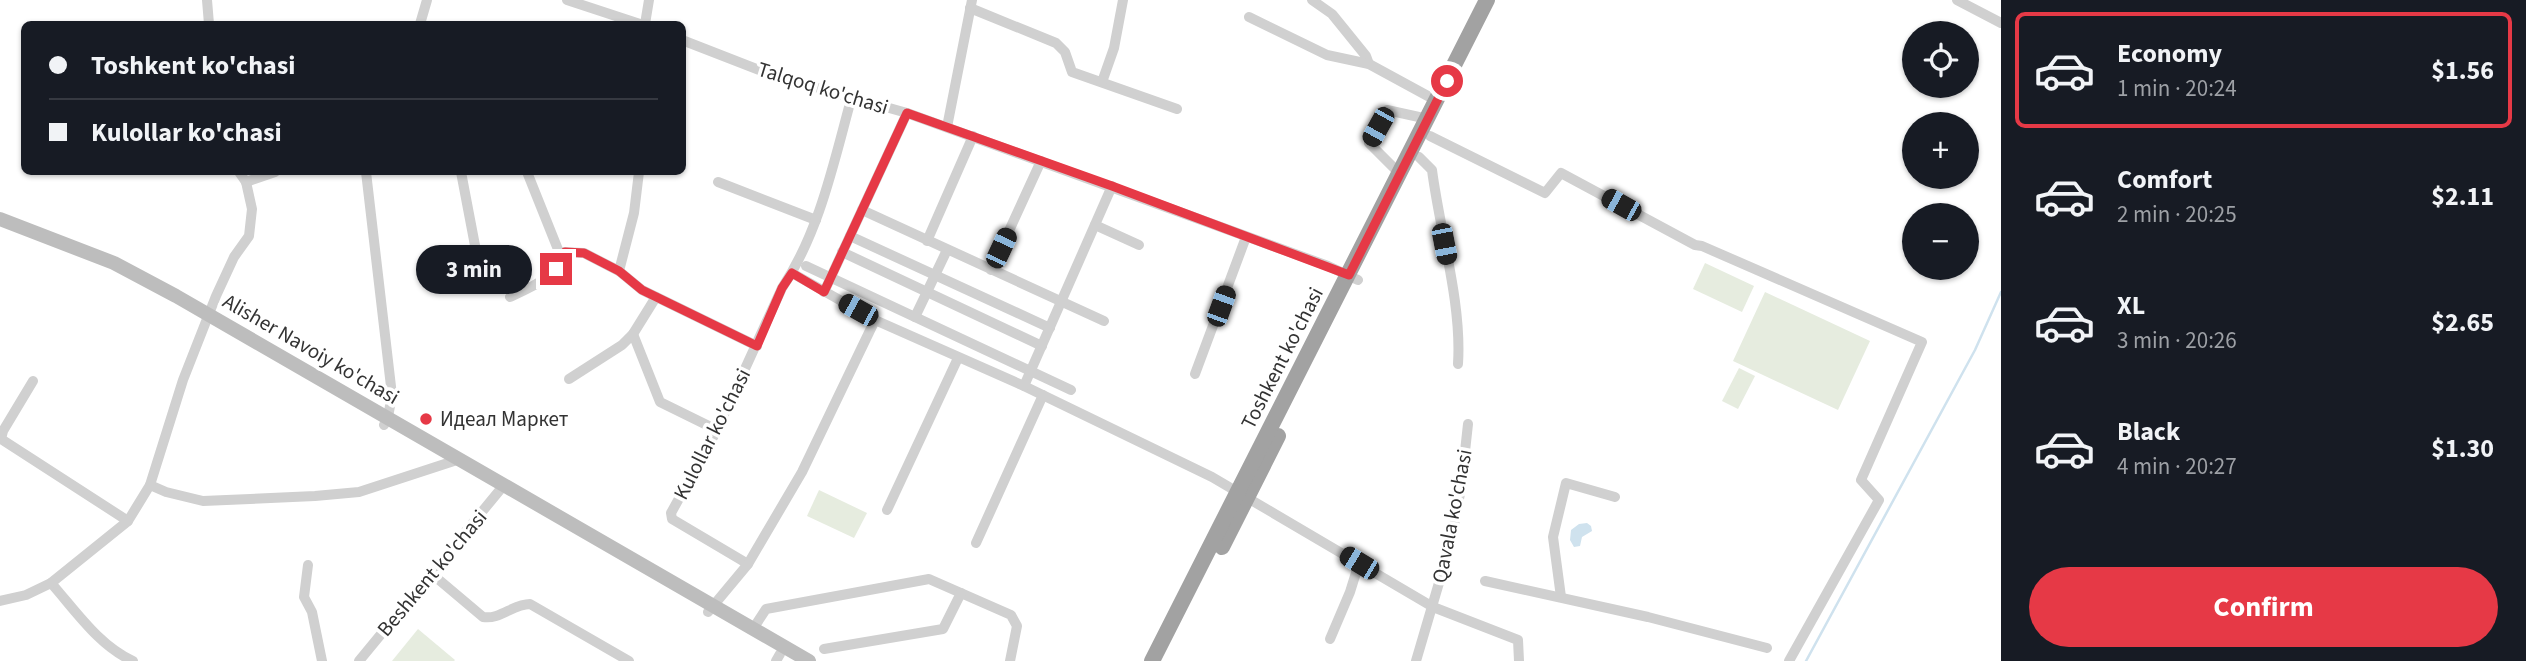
<!DOCTYPE html>
<meta charset="utf-8">
<style>
body{margin:0;font-family:"Source Sans 3",sans-serif;background:#242831;color:#f1f3f6;height:100vh;display:flex;flex-direction:column;font-size:26px;white-space:nowrap}
*{box-sizing:border-box;margin:0}
p{font-size:23px;color:#9ea1a6}
.icon{flex:none;width:38px;height:38px;fill:none;stroke:currentColor;stroke-width:2;stroke-linecap:round;stroke-linejoin:round}
.map{position:relative;flex:1;overflow:hidden}
.sheet{display:flex;flex-direction:column;background:#171b24;width:525px}
.sheet>*{flex:none}
.banner{position:absolute;left:21px;top:21px;width:665px;height:154px;border-radius:10px;box-shadow:0 2px 5px #0004;display:grid;align-content:center;height:154px;padding:0 28px;background:#171b24}
.buttons{position:absolute;left:1902px;top:21px;display:grid;gap:14px}
.buttons a{display:grid;place-items:center;width:77px;height:77px;border-radius:50%;background:#171b24;box-shadow:0 2px 5px #0004;font-size:35px}
.end{position:absolute;width:32px;height:32px;margin:-16px;border:9px solid #e63946;background:#fff;box-shadow:0 0 0 4px #fff}
.from{border-radius:50%}
.bubble{position:absolute;height:49px;border-radius:24px;background:#171b24;box-shadow:0 2px 5px #0004;font-size:23px;font-weight:700;line-height:49px;text-align:center}
.car{position:absolute;width:21px;height:42px;margin:-21px -10px;border-radius:9px;box-shadow:0 0 5px 2px #0007;background:linear-gradient(#222 24%,#8ab4d8 0 40%,#222 0 76%,#8ab4d8 0 86%,#222 0)}
.banner b{display:flex;align-items:center;gap:24px;height:66px;font-size:26px}
.banner b+b{border-top:2px solid #363941}
.banner i{width:18px;height:18px;background:#f1f3f6}
ul{padding:12px 0 0;list-style:none}
li{display:flex;align-items:center;gap:21px;height:116px;margin:0 14px 10px;padding:0 14px;border:4px solid transparent;border-radius:10px}
li div{flex:1}
li b{display:block;font-size:26px}
li em{font-style:normal;font-weight:700}
li.active{border-color:#e63946}
li>.icon{width:63px;height:63px;stroke-width:1.5}
.action{display:flex;gap:14px;margin-top:auto;padding:14px 28px}
.action a{flex:1;height:80px;border-radius:42px;background:#e63946;color:#fff;font-size:28px;font-weight:700;line-height:80px;text-align:center}
main{display:flex;flex:1;min-height:0}
.map>svg:first-child{display:block}
.green{fill:#e6ecdf}
.water{fill:#cfe2ee}
.lines{fill:none;stroke-linecap:round;stroke-linejoin:round}
.stream{stroke:#cfe2ee;stroke-width:2.5}
.minor{stroke:#d0d0d0;stroke-width:10}
.secondary{stroke:#bdbdbd;stroke-width:14}
.trunk{stroke:#a2a2a2;stroke-width:16}
.route{stroke:#e63946;stroke-width:9}
.poi-dot{fill:#e63946;stroke:#fff;stroke-width:2.5}
.labels{text-anchor:middle;dominant-baseline:central;stroke-width:7;stroke-linejoin:round;paint-order:stroke}
.street-label{font-size:21px;fill:#333;stroke:#fff}
.poi-label{font-size:21px;fill:#333;stroke:#fff;text-anchor:start}
</style>
<main>
<div class="map">
<svg width="2001" height="661" viewBox="0 0 2001 661">
<rect width="100%" height="100%" fill="#fff"/>
<!-- green -->
<g class="green">
<path d="M1705 263 1754 286 1742 312 1693 289Z"/>
<path d="M1765 292 1870 341 1838 410 1733 361Z"/>
<path d="M1739 368 1755 376 1738 409 1722 401Z"/>
<path d="M819 490 867 513 854 538 807 516Z"/>
<path d="M418 629 455 660 454 661H392Z"/>
</g>
<!-- water -->
<path class="water" d="M1587 523 1591 526 1592 531 1582 537 1580 546 1574 547 1570 540 1571 530 1579 524Z"/>
<g class="lines">
<!-- stream -->
<path class="stream" d="M1806 661 1975 350 2001 292"/>
<!-- minor -->
<g class="minor">
<path d="M207 0 209 24"/>
<path d="M567 0 640 24"/>
<path d="M1312 0 1332 14 1366 56 1369 64"/>
<path d="M1957 0 2001 23"/>
<path d="M970 8 1056 43 1065 52 1072 72 1177 109"/>
<path d="M1249 17 1327 55 1369 64 1437 101"/>
<path d="M420 24 427 0"/>
<path d="M645 24 649 0"/>
<path d="M682 40 772 75 907 113 1328 266 1358 280"/>
<path d="M1102 82 1114 48 1123 0"/>
<path d="M947 127 972 0"/>
<path d="M1430 136 1545 193 1561 173 1695 245 1702 246 1922 342 1861 480 1879 500 1789 661"/>
<path d="M1419 157 1432 170C1440 232 1462 303 1458 364"/>
<path d="M366 172 392 395 388 417 384 425"/>
<path d="M461 172 477 256"/>
<path d="M527 172 559 252 584 253 619 271 642 290 757 346"/>
<path d="M1400 174 1369 143 1387 110 1428 119"/>
<path d="M246 182 275 172"/>
<path d="M718 182 816 220"/>
<path d="M862 210 1104 321"/>
<path d="M1095 225 1139 245"/>
<path d="M850 236 1050 328"/>
<path d="M927 241 973 136"/>
<path d="M842 252 1042 346"/>
<path d="M806 266 1071 390"/>
<path d="M991 270 1041 161"/>
<path d="M619 271 634 213 639 172"/>
<path d="M792 273 875 320 1024 386 1212 477 1433 607 1518 640 1519 661"/>
<path d="M824 292 907 113"/>
<path d="M510 297C538 284 550 280 565 252"/>
<path d="M915 317 947 250"/>
<path d="M633 334 660 402 717 430"/>
<path d="M1195 374 1246 237"/>
<path d="M569 379 622 345 633 334 656 297"/>
<path d="M33 381 3 431 1 439 128 521"/>
<path d="M1024 386 1112 186"/>
<path d="M150 485 166 492 203 501 315 496 359 492 460 459"/>
<path d="M887 510 958 358"/>
<path d="M976 543 1043 395"/>
<path d="M748 564 672 519 671 513 717 430 782 288C820 231 834 161 852 96"/>
<path d="M308 565 304 597 312 612 322 661"/>
<path d="M432 574 483 617C500 620 513 604 530 604L629 661"/>
<path d="M1485 581 1648 617 1767 648"/>
<path d="M51 583C75 610 99 646 133 661"/>
<path d="M1561 597 1553 537 1566 483 1615 497"/>
<path d="M0 601 26 595 51 583 128 521 150 485 183 380 216 296 234 257 249 236 252 209 246 182 239 172"/>
<path d="M708 612 748 564 802 472 875 320"/>
<path d="M753 629 766 609 929 579 1011 615 1017 626 1010 661"/>
<path d="M1330 639 1350 592 1359 563"/>
<path d="M824 649 943 629 961 593"/>
<path d="M359 661 504 485"/>
<path d="M776 661 780 654"/>
<path d="M1416 661 1451 542 1461 488 1468 424"/>
</g>
<!-- secondary -->
<path class="secondary" d="M0 219 114 263 176 296 809 661"/>
<!-- trunk -->
<g class="trunk">
<path d="M1222 547 1278 436"/>
<path d="M1152 661 1487 0"/>
</g>
</g>
<g class="lines">
<!-- route -->
<path class="route" d="M556 269 565 252 584 253 619 271 642 290 757 346 782 288 792 273 824 292 907 113 1112 186 1349 275 1447 81"/>
</g>
<!-- markers -->
<circle class="poi-dot" cx="426" cy="419" r="7"/>
<g class="labels">
<!-- street labels -->
<g class="street-label">
<text transform="translate(823 88) rotate(17)">Talqoq ko'chasi</text>
<text transform="translate(311 349) rotate(30)">Alisher Navoiy ko'chasi</text>
<text transform="translate(1282 358) rotate(-63)">Toshkent ko'chasi</text>
<text transform="translate(712 434) rotate(-63)">Kulollar ko'chasi</text>
<text transform="translate(1452 516) rotate(-79)">Qavala ko'chasi</text>
<text transform="translate(432 573) rotate(-50)">Beshkent ko'chasi</text>
</g>
<!-- poi labels -->
<g class="poi-label">
<text x="440" y="419">Идеал Маркет</text>
</g>
</g>
</svg>
<div class="buttons">
<a><svg class="icon" aria-label="locate" viewBox="0 0 24 24"><circle cx="12" cy="12" r="6"/><path d="M12 2v4M12 18v4M2 12h4M18 12h4"/></svg></a>
<a>+</a>
<a>−</a>
</div>
<i class="end from" style="left:1447px;top:81px"></i>
<i class="end" style="left:556px;top:269px"></i>
<div class="bubble" style="left:416px;top:245px;width:116px">3 min</div>
<i class="car" style="left:1378px;top:127px;rotate:209deg"></i>
<i class="car" style="left:1621px;top:205px;rotate:299deg"></i>
<i class="car" style="left:1444px;top:244px;rotate:169deg"></i>
<i class="car" style="left:1001px;top:248px;rotate:25deg"></i>
<i class="car" style="left:1221px;top:306px;rotate:20deg"></i>
<i class="car" style="left:858px;top:310px;rotate:299deg"></i>
<i class="car" style="left:1359px;top:563px;rotate:301deg"></i>
<div class="banner">
<b><i class="from"></i>Toshkent ko'chasi</b>
<b><i></i>Kulollar ko'chasi</b>
</div>
</div>
<section class="sheet">
<ul>
<li class="active"><svg class="icon" aria-label="car" viewBox="0 0 24 24"><path d="M5 17H2v-5l4-1 3-4h7l3 4 3 1v5h-3M9 17h6M6 11h13"/><circle cx="7" cy="17" r="2"/><circle cx="17" cy="17" r="2"/></svg><div><b>Economy</b><p>1 min · 20:24</p></div><em>$1.56</em></li>
<li><svg class="icon" aria-label="car" viewBox="0 0 24 24"><path d="M5 17H2v-5l4-1 3-4h7l3 4 3 1v5h-3M9 17h6M6 11h13"/><circle cx="7" cy="17" r="2"/><circle cx="17" cy="17" r="2"/></svg><div><b>Comfort</b><p>2 min · 20:25</p></div><em>$2.11</em></li>
<li><svg class="icon" aria-label="car" viewBox="0 0 24 24"><path d="M5 17H2v-5l4-1 3-4h7l3 4 3 1v5h-3M9 17h6M6 11h13"/><circle cx="7" cy="17" r="2"/><circle cx="17" cy="17" r="2"/></svg><div><b>XL</b><p>3 min · 20:26</p></div><em>$2.65</em></li>
<li><svg class="icon" aria-label="car" viewBox="0 0 24 24"><path d="M5 17H2v-5l4-1 3-4h7l3 4 3 1v5h-3M9 17h6M6 11h13"/><circle cx="7" cy="17" r="2"/><circle cx="17" cy="17" r="2"/></svg><div><b>Black</b><p>4 min · 20:27</p></div><em>$1.30</em></li>
</ul>
<div class="action"><a>Confirm</a></div>
</section>
</main>
